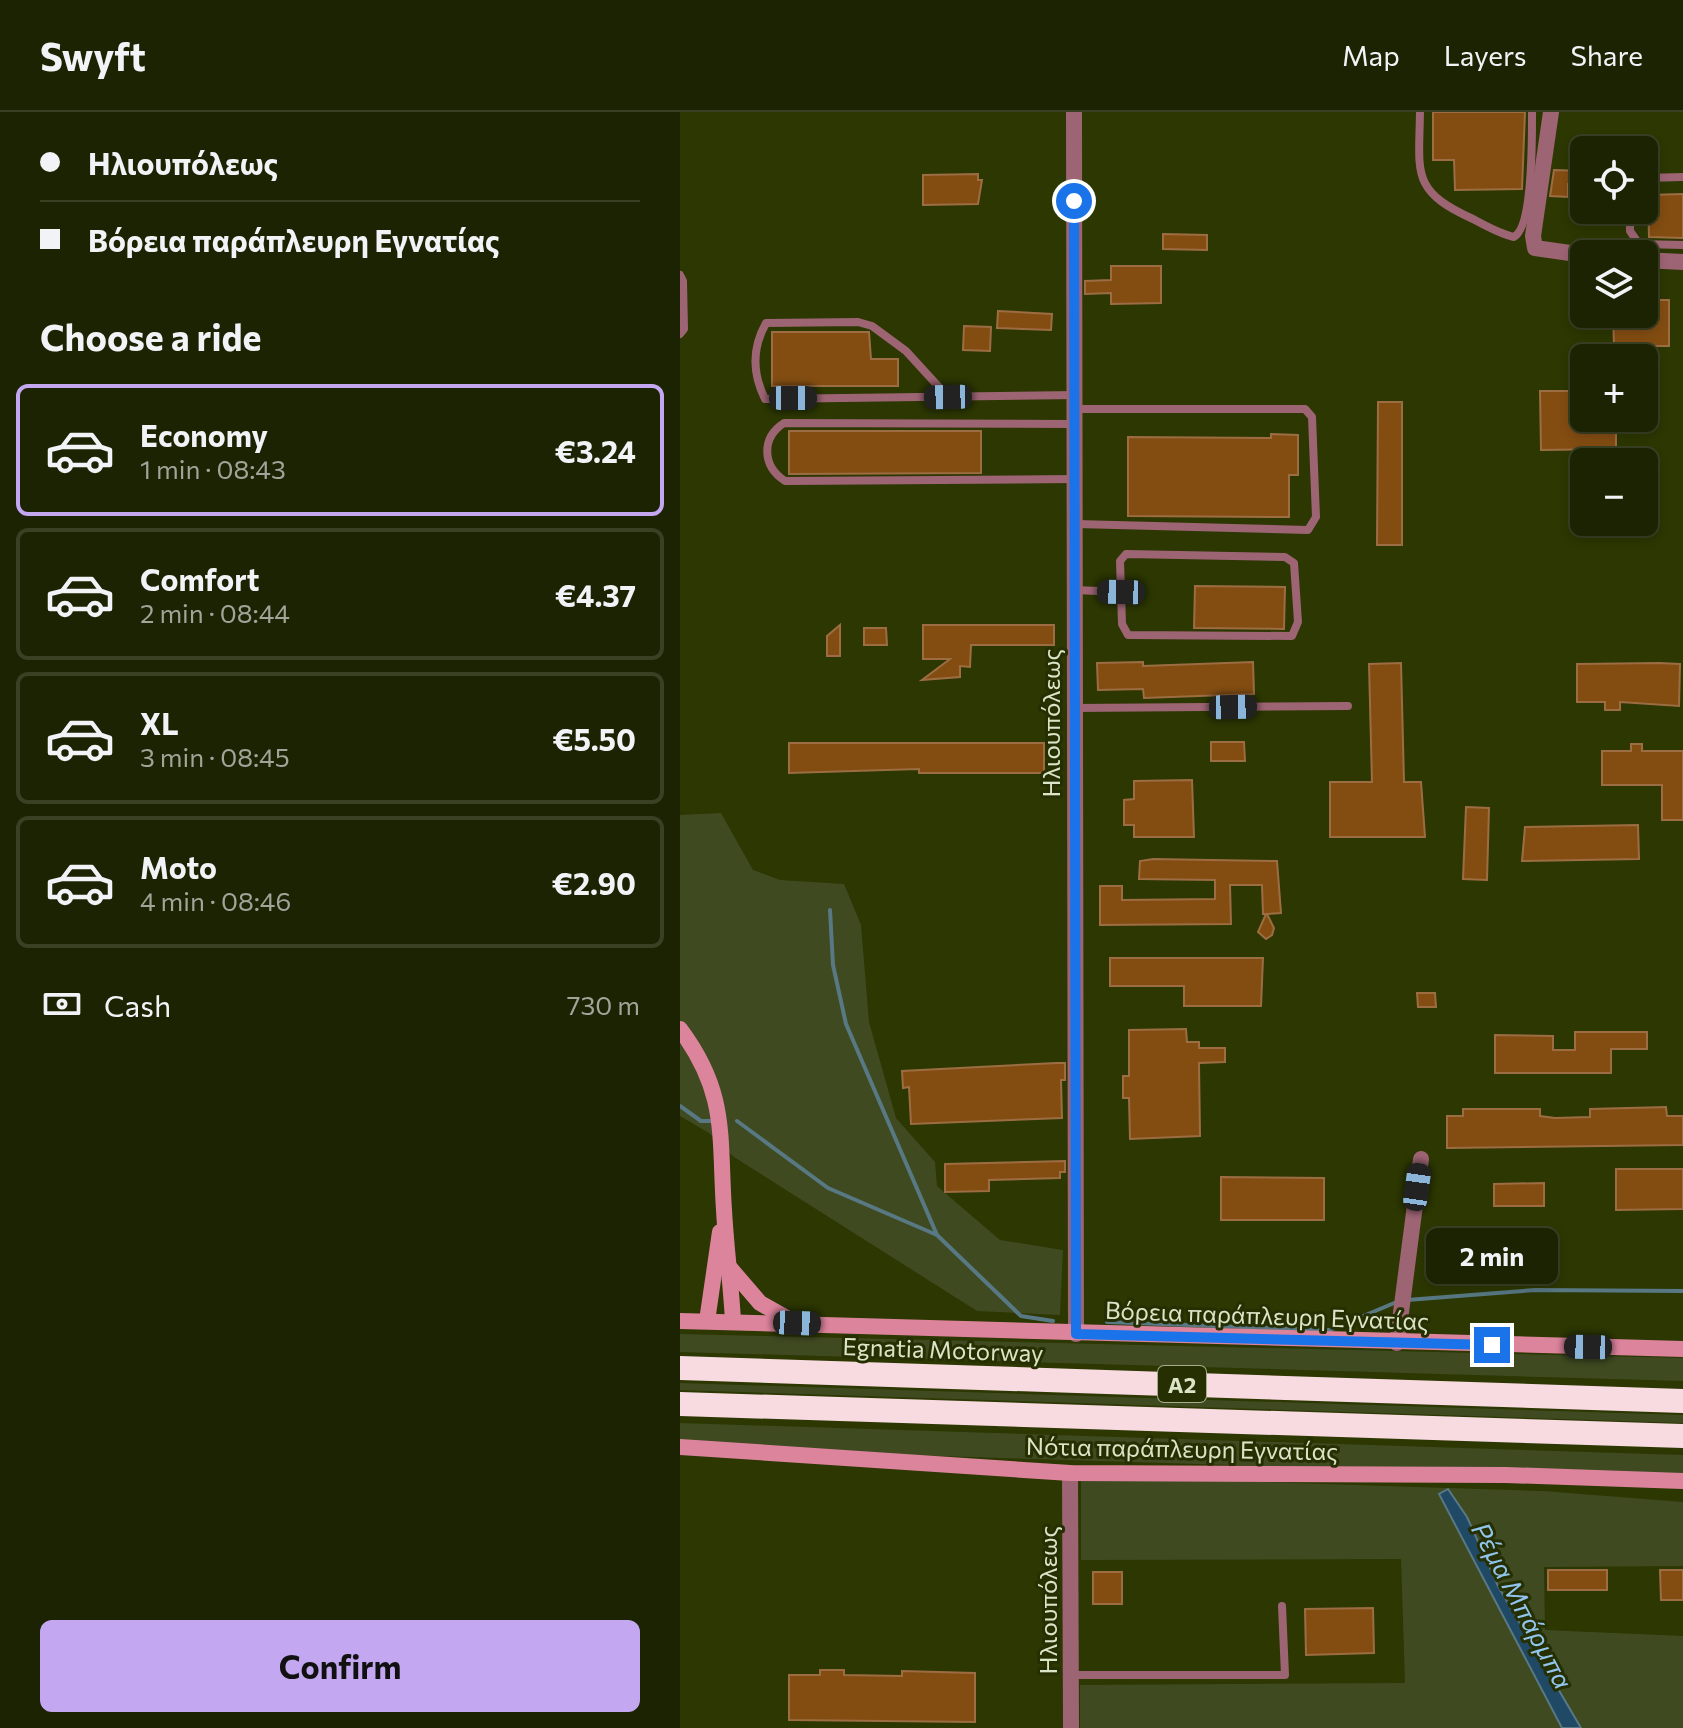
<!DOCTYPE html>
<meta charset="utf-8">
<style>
body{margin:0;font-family:Commissioner,sans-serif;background:#252b0c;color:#f1f3f6;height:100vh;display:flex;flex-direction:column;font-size:30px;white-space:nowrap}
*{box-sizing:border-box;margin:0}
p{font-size:26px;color:#a0a499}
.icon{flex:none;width:44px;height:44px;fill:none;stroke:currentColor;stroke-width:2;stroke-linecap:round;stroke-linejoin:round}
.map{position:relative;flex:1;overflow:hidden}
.panel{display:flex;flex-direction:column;background:#1c2302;width:680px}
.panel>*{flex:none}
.top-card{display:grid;align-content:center;height:176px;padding:0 40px;background:#1c2302}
.controls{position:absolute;left:890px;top:24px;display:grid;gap:16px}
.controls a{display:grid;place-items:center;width:88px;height:88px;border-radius:12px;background:#1c2302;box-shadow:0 4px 12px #0003,0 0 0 2px #3a4024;font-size:40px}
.end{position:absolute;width:36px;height:36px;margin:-18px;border:10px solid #1a73e8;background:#fff;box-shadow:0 0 0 4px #fff}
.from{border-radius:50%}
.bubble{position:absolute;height:56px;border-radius:12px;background:#1c2302;box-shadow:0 4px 12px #0003,0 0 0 2px #3a4024;font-size:26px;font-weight:700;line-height:56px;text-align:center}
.car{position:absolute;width:24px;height:48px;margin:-24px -12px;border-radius:10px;box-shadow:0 0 6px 2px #0007;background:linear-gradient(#222 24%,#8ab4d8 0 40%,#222 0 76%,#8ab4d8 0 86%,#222 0)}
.top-card b{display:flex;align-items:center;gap:28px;height:76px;font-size:30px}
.top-card b+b{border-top:2px solid #3a4024}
.top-card i{width:20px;height:20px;background:#f1f3f6}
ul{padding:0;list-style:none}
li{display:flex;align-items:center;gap:24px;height:132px;margin:0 16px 12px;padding:0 24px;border:4px solid #3a4024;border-radius:12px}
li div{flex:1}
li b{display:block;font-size:30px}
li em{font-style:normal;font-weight:700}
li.on{border-color:#c4a7f1}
li>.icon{width:72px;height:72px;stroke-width:1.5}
h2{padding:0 40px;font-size:36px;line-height:96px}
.pay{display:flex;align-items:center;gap:20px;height:88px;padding:0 40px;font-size:30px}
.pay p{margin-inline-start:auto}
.action{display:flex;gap:16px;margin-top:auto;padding:16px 40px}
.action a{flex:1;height:92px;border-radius:12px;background:#c4a7f1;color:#111;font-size:32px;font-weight:700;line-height:92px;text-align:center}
header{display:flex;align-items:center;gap:48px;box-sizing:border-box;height:112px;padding:0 40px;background:#1c2302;border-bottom:2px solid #3a4024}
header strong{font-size:38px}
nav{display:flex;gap:44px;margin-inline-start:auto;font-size:28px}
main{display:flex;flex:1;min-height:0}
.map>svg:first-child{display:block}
.built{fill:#2c3702;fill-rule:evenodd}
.green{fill:#3f4a21}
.water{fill:#204966;stroke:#587883;stroke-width:2}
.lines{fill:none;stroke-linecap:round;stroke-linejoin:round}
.stream{stroke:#587883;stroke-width:4}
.building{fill:#834d12;stroke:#9c6d42;stroke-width:2}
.lane{stroke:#9d6474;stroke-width:8}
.street{stroke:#9d6474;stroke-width:16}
.secondary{stroke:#dd849d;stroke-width:16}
.highway{stroke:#f8dae1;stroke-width:24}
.route{stroke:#1a73e8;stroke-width:10}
.labels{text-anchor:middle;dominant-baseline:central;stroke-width:6;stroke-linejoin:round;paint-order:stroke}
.shield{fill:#252f02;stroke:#a4ae8b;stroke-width:2}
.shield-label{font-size:22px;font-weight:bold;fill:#dae4c6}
.street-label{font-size:24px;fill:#dae4c6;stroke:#252f02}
.water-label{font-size:26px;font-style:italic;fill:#91c5ed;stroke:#252f02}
</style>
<header>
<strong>Swyft</strong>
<nav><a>Map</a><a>Layers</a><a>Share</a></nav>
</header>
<main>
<section class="panel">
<div class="top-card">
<b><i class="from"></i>Ηλιουπόλεως</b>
<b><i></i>Βόρεια παράπλευρη Εγνατίας</b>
</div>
<h2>Choose a ride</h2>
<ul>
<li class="on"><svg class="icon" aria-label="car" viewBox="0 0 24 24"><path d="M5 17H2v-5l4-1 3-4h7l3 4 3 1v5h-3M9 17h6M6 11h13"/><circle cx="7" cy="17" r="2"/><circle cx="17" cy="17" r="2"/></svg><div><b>Economy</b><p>1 min · 08:43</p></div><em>€3.24</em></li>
<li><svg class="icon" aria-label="car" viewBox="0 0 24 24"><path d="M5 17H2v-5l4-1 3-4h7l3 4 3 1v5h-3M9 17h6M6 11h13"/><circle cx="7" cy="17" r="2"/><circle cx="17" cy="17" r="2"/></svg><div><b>Comfort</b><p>2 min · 08:44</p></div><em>€4.37</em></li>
<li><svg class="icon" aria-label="car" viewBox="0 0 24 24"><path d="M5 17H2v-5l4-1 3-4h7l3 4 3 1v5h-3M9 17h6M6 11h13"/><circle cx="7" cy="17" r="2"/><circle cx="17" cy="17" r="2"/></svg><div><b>XL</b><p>3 min · 08:45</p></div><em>€5.50</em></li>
<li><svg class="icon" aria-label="car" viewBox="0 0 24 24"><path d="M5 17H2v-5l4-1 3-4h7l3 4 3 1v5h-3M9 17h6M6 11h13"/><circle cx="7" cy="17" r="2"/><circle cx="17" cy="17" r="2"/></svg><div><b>Moto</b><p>4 min · 08:46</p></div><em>€2.90</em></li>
</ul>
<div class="pay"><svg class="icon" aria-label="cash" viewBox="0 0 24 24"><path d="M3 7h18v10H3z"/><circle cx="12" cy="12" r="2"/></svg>Cash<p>730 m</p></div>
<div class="action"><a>Confirm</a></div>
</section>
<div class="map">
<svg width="1003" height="1616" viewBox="0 0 1003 1616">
<rect width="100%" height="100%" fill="#252f02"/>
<!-- built -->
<path class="built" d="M0 0H1003V1616H0ZM904 38H964V98H904ZM904 142H964V202H904ZM904 246H964V306H904ZM904 350H964V410H904Z"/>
<!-- green -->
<g class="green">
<path d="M41 701 73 758 100 768 164 772 181 813 189 910 216 1006 255 1050 257 1074 320 1128 383 1138 380 1203 297 1199 54 1045 29 1021 0 1004V703Z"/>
<path d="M0 1222 1003 1246V1269L0 1240Z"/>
<path d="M0 1271 1003 1303V1311L0 1278Z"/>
<path d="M0 1311 1003 1343V1367L0 1336Z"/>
<path d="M401 1364 863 1379 1003 1390V1454L864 1455 865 1518 1003 1524V1616H400V1573L725 1571 721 1447 401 1448Z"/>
</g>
<!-- water -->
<path class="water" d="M768 1377 787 1405 818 1474 901 1616H882L759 1382Z"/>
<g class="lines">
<!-- stream -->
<g class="stream">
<path d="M150 798 153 853 166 912 257 1123 341 1204 373 1209"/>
<path d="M0 994 21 1009H33"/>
<path d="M57 1009 148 1076 257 1123"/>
<path d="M727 1188 855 1178 1003 1179"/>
<path d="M427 1210 650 1218 719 1189"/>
</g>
</g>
<!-- building -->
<g class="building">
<path d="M753 0H845L842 77 775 78 774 48H753Z"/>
<path d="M874 58 904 59V73L888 72V85L870 84Z"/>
<path d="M298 62V68H302L298 92 243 93V63Z"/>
<path d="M1003 82V126L969 125 968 83Z"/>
<path d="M483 122 527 123V138L483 137Z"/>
<path d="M431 154H481V191L431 192V181L405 182V169L431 168Z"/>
<path d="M964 188H989V234H968V238L934 234 933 202H964Z"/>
<path d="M318 199 372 202 371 218 317 216Z"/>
<path d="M284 214 311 215 310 239 283 238Z"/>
<path d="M92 220H189L191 247H218V274H92Z"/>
<path d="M860 279H904V306H936V337L861 338Z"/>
<path d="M698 290H722V433H697Z"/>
<path d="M109 319H301V361L109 362Z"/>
<path d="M591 322 618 323V363H609V405L448 404V325L591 326Z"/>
<path d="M515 474 605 475 604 517 514 516Z"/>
<path d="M160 513V544H147V524Z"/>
<path d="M243 513H374V533H291L290 555 280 554V565L242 568 270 547H243Z"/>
<path d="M184 516H206L207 533H184Z"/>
<path d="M463 550V554L573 550 574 582 464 586 463 577 418 578 417 551Z"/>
<path d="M721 551 724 670H741L745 725H650V670H692L689 552Z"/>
<path d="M979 551 1000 552 999 594 940 590V598H925V590H897V552Z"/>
<path d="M531 630H564L565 649H531Z"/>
<path d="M109 631H364V661H239V657L109 661Z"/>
<path d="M951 632H962V639H1003V708H982V673H922V639H951Z"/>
<path d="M512 668 514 725H454V713H444V688L454 687V669Z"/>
<path d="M786 695 809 696 807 768 783 767Z"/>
<path d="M958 713 959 747 842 749 845 715Z"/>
<path d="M473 747 597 749 601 801 587 802 594 816 592 823 586 827 578 820 586 802H583L582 773H550L551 812 420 813V774H442V788L535 787V768L459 767 460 749Z"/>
<path d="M430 846H583L581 894H504V874H430Z"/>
<path d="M737 881H755L756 895H738Z"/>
<path d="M506 917 507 930H519V936H545V950L519 951 520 1024 450 1027 449 986H443V964H449V918Z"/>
<path d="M895 920H967V937H931V961H815V923L873 924V938H895Z"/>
<path d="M376 951H385V968H381L382 1006 231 1012 229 975 223 976 222 959Z"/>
<path d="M986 995 987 1004H1003V1033L767 1036V1004H783V997H860V1004L875 1006 910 1005V997Z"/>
<path d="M385 1049V1060H380V1066L309 1068V1079L265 1080V1052Z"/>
<path d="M936 1057H1003V1097L936 1098Z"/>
<path d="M541 1065 644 1066V1108H541Z"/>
<path d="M864 1071V1094H814V1072Z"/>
<rect x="868" y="1458" width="59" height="20"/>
<path d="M980 1458H1003V1488H981Z"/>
<rect x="413" y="1460" width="29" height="32"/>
<path d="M693 1496 694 1541 626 1543 625 1497Z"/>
<path d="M140 1558H164V1563L222 1564V1559L295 1561V1610L109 1608V1563H140Z"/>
</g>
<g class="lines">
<!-- lane -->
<g class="lane">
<path d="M740 0C739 62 731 79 793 107 806 114 820 122 834 125 853 115 852 23 852 0"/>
<path d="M964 66 1003 65"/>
<path d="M950 98V119L959 132 1003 133"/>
<path d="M0 163 3 169 4 217 0 222"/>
<path d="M268 285 226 239 192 214 178 210 86 211C72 236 72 261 85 287L397 283"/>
<path d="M395 312 104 311C81 326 82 354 105 369L396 367"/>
<path d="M396 412 628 418 636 405 632 305 625 297H396"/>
<path d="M395 478 441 480 440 449 446 442 605 445 614 451 618 510 612 524 448 523 442 512 441 480"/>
<path d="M394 596 668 594"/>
<path d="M391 1563H605L602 1494"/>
</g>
<!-- street -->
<g class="street">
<path d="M394 0 396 1222"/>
<path d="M871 0 853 124 855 136 904 143"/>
<path d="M964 148 1003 150"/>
<path d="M717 1231 741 1047"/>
<path d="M390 1361 391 1616"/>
</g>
<!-- secondary -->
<g class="secondary">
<path d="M0 917C48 981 39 1024 44 1098 46 1135 51 1172 53 1209"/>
<path d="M50 1156 80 1191 112 1209"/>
<path d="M0 1209 1003 1237"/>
<path d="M27 1209 40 1120"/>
<path d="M0 1335 390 1361 826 1363 1003 1369"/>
</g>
<!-- highway -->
<g class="highway">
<path d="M0 1256 1003 1289"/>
<path d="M0 1292 1003 1324"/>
</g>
</g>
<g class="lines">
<!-- route -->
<path class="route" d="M394 89 396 1222 812 1233"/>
</g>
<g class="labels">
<!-- shield labels -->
<rect class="shield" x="478" y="1254" width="48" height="36" rx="6"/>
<g class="shield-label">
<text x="502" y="1272">Α2</text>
</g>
<!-- street labels -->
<g class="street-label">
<text transform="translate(370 611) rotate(-90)">Ηλιουπόλεως</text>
<text transform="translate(587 1203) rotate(2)">Βόρεια παράπλευρη Εγνατίας</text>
<text transform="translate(263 1237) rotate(2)">Egnatia Motorway</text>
<text transform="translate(502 1336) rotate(1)">Νότια παράπλευρη Εγνατίας</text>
<text transform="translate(367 1488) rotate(-90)">Ηλιουπόλεως</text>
</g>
<!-- water labels -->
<g class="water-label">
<text transform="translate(843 1493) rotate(62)">Ρέμα Μπάρμπα</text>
</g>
</g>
</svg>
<div class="controls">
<a><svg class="icon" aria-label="locate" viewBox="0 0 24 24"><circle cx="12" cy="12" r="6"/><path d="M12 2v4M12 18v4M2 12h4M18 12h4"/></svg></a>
<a><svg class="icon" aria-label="layers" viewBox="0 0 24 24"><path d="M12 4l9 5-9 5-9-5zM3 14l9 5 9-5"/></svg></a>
<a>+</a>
<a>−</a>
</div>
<i class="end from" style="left:394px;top:89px"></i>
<i class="end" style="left:812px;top:1233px"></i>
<div class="bubble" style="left:746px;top:1116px;width:132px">2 min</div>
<i class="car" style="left:268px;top:285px;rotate:269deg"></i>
<i class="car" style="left:113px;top:286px;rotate:90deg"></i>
<i class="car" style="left:441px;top:480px;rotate:271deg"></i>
<i class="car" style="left:553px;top:595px;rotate:89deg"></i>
<i class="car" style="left:737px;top:1075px;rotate:8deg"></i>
<i class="car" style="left:117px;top:1211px;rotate:92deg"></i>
<i class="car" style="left:908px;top:1235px;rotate:271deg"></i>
</div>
</main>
